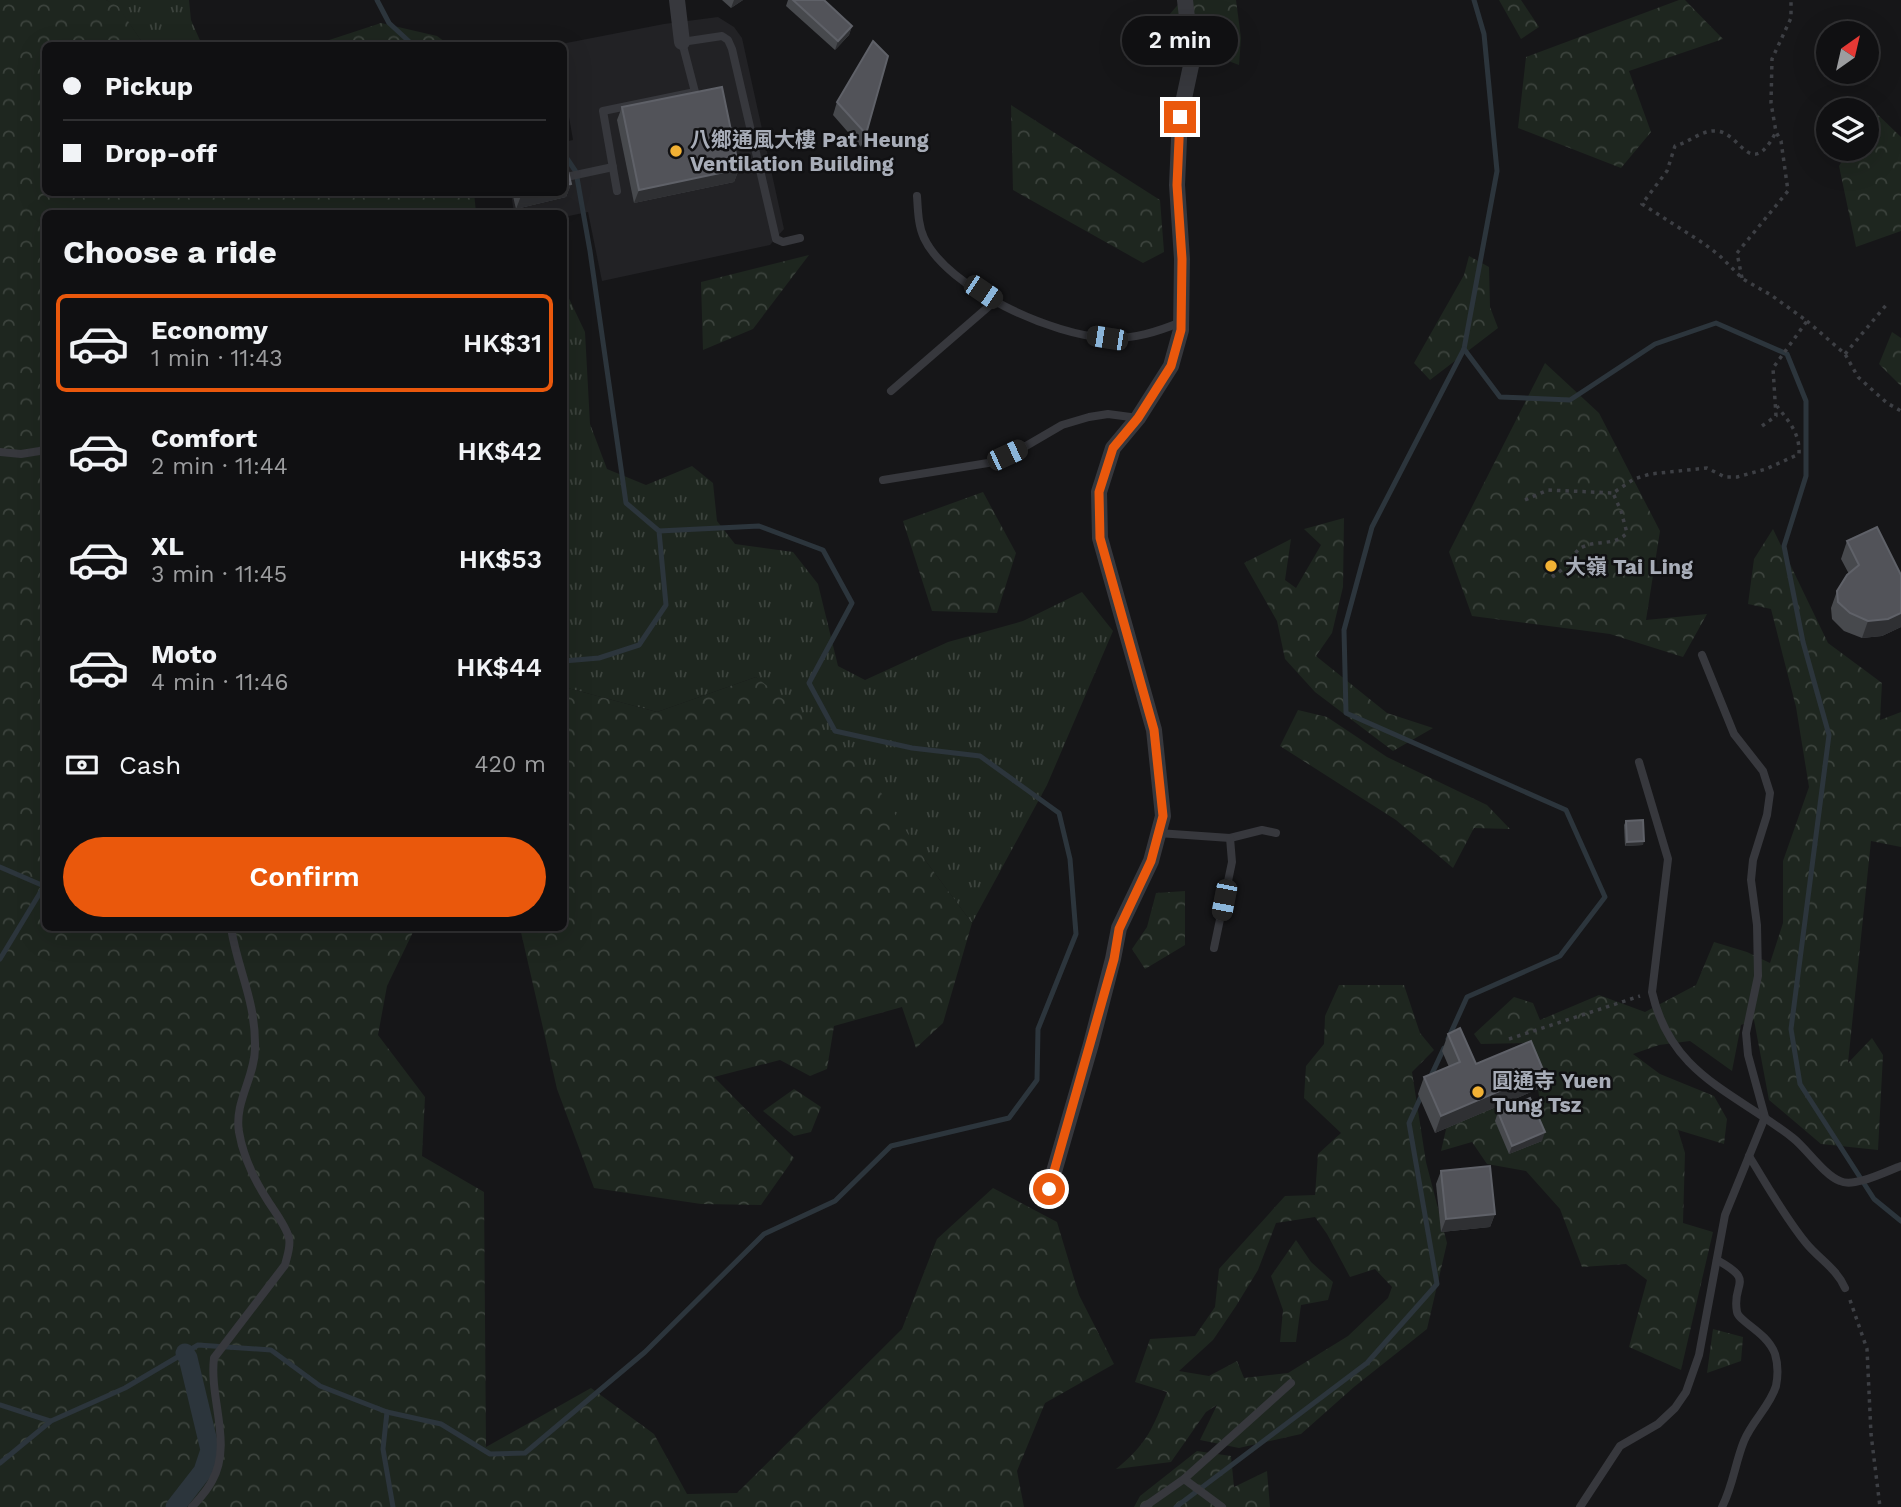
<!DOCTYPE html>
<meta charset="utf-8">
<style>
body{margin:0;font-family:"Work Sans","Noto Sans TC",sans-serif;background:#19191b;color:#f1f3f6;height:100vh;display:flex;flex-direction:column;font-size:26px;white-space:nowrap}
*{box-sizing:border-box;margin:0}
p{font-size:23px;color:#9c9d9f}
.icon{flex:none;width:38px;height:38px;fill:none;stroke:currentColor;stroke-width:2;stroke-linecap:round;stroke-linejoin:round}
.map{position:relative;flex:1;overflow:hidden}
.panel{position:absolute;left:42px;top:210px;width:525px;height:721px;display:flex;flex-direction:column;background:#101012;border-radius:10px;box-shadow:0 7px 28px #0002,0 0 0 2px #303032}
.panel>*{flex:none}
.guide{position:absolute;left:42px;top:42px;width:525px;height:154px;border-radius:10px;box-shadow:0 7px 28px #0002,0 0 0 2px #303032;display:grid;align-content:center;height:154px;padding:0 21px;background:#101012}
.needle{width:46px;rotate:34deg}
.fabs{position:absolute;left:1816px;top:21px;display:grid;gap:14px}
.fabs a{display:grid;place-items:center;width:63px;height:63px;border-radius:50%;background:#101012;box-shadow:0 7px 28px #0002,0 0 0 2px #303032;font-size:35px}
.end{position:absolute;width:32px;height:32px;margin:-16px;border:9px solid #ea580c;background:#fff;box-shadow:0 0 0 4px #fff}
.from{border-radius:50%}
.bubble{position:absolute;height:49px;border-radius:24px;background:#101012;box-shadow:0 7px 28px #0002,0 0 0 2px #303032;font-size:23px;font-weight:600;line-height:49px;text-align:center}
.car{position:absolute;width:21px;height:42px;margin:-21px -10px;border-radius:9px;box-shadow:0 0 5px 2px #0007;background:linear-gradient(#222 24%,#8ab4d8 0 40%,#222 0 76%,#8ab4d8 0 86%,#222 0)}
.guide b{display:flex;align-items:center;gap:24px;height:66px;font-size:26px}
.guide b+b{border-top:2px solid #303032}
.guide i{width:18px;height:18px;background:#f1f3f6}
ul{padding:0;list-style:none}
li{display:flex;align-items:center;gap:21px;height:98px;margin:0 14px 10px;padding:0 7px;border:4px solid transparent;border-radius:10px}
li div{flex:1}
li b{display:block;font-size:26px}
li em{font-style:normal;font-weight:600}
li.active{border-color:#ea580c}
li>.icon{width:63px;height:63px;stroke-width:1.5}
h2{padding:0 21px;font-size:32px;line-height:84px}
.pay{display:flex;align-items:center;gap:18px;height:77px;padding:0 21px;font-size:26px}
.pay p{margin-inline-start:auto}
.cta{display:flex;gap:14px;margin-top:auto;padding:14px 21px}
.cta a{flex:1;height:80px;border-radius:42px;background:#ea580c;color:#fff;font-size:28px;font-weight:600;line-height:80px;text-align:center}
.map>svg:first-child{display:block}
.built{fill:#222225}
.grass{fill:url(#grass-tufts)}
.forest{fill:url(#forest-crowns);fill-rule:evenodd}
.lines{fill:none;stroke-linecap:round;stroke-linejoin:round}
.stream{stroke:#2c353c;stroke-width:5}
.canal{stroke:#2c353c;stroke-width:19}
.path{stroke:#3d3f44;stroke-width:3.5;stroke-dasharray:3.5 5;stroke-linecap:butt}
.lane{stroke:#37383d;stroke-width:8}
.street{stroke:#37383d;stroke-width:16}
.wall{fill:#47494d}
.shaded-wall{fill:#2f3033}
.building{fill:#525359;stroke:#5f6168;stroke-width:2}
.route{stroke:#ea580c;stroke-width:9}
.poi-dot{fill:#f2b134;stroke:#111113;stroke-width:2.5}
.labels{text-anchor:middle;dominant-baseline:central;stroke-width:5;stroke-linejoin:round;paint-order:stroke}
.poi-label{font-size:21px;font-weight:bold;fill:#a8adb8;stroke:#111113;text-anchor:start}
</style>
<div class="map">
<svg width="1901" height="1507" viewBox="0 0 1901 1507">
<defs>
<pattern id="grass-tufts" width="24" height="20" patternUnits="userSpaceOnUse" patternTransform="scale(1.75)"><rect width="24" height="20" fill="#1e261f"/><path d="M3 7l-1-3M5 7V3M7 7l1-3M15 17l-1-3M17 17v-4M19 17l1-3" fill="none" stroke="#3c433d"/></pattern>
<pattern id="forest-crowns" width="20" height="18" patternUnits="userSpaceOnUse" patternTransform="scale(1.75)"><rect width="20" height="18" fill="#1e261f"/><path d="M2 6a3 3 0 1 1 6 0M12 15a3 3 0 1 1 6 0" fill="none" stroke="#3c433d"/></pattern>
</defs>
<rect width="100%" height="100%" fill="#161618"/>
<!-- built -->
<path class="built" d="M718 17 734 27 742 38 784 229 770 245 602 281 588 212 564 217V214L514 213 511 193 564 192V142L573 140 564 88V46L556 45 664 24Z"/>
<!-- grass -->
<g class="grass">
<path d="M106 0H189L191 20 202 45H144L118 7Z"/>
<path d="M564 288 585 332 590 424 607 469 646 485 692 466 713 483 717 521 735 544 793 552 818 584 838 666 865 680 948 642 1023 621 1082 592 1113 631 1047 785 972 923 925 860 756 677 657 712 564 687Z"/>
</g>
<!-- forest -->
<g class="forest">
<path d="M0 0H106L118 6 144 45 46 46V192H474L476 213 46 214V928H415L387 986 378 1035 425 1097 422 1156 484 1192 486 1447 591 1388 654 1434 687 1494 737 1493 902 1329 937 1239 993 1188 1057 1222 1079 1295 1114 1364 1045 1403 1017 1471 1024 1507H0Z"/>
<path d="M1182 0H1236L1241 38 1239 65 1215 56 1169 15Z"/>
<path d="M1499 0H1521L1539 27 1521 39Z"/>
<path d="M1679 0H1685L1723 39 1629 71 1651 132 1621 168 1518 128 1526 57Z"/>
<path d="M381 23 437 36 449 45H314Z"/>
<path d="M1011 105 1160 200 1164 252 1143 263 1013 190Z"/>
<path d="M1875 112 1901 137V231L1856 247 1839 166 1850 149H1867V123Z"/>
<path d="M809 255 753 329 703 350 701 282Z"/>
<path d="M1469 256 1489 267 1490 307 1498 328 1430 380 1414 363 1464 275Z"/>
<path d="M1892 332 1901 338V386L1879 364Z"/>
<path d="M1545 363 1599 413 1660 531 1646 620 1707 614 1683 657 1610 634 1472 616 1449 552Z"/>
<path d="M983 492 1016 553 997 613 932 611 903 521Z"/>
<path d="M1344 518 1343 587 1332 633 1316 656 1387 713 1433 728 1393 751 1315 692 1285 659 1277 621 1244 563 1291 539 1285 580 1296 588 1321 545 1304 529Z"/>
<path d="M1773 529 1828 643 1882 683 1880 720 1901 712V847L1871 841 1848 1063 1872 1038 1883 1055 1878 1150 1821 1144 1769 1100 1754 1020 1741 1025 1732 1071 1690 1041 1659 1045 1633 1054 1660 1074 1714 1096 1727 1119 1724 1144 1678 1130 1685 1153 1683 1223 1713 1232 1681 1370 1629 1347 1647 1280 1626 1264 1582 1267 1560 1209 1526 1171 1487 1164 1472 1142 1441 1151 1450 1112 1510 1081 1522 1127 1541 1109 1531 1043 1481 1044 1474 1034 1514 997 1533 1003 1540 1020 1599 995 1645 1012 1696 985 1714 942 1747 952 1770 963 1783 923V861L1809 787 1796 707 1771 609 1748 604 1754 559Z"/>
<path d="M756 677 861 762 925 860 972 923 943 1023 916 1048 902 1007 834 1026 827 1069 810 1076 780 1060 714 1077 794 1158 761 1205 701 1204 594 1188 557 1089 520 928H564V687L657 712Z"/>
<path d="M1298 710 1327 717 1387 757 1487 805 1510 829 1474 828 1453 868 1396 820 1280 746Z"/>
<path d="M1185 891V945L1145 969 1132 949 1147 927 1156 893Z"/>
<path d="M1339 985H1404L1420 1033 1434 1050 1412 1072 1426 1162 1447 1243 1427 1329 1354 1387 1301 1434 1239 1448 1200 1440 1217 1405 1206 1412 1171 1462 1116 1469C1147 1444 1153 1428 1167 1392L1135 1382 1150 1339 1195 1336 1215 1307 1219 1269 1285 1196 1315 1195 1318 1154 1341 1133 1304 1098 1306 1066 1324 1044 1325 1016ZM1315 1217 1327 1234 1350 1277 1375 1269 1392 1287 1388 1298 1348 1336 1288 1373 1244 1378 1237 1361 1209 1376 1179 1371 1213 1340 1236 1306 1258 1270 1276 1223Z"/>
<path d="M794 1089 821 1107 811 1132 794 1136 763 1111Z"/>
<path d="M1296 1240 1311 1262 1333 1282 1328 1300 1301 1305 1296 1342H1280L1283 1310 1271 1276Z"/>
<path d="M1713 1329 1743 1337 1741 1361 1707 1373Z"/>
<path d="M1197 1451 1231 1456 1234 1487 1267 1471 1270 1507H1134L1140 1496Z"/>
</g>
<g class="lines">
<!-- stream -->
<g class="stream">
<path d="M377 0 389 23 414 46"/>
<path d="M1474 0 1484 34 1497 171 1464 349 1500 397 1570 400 1655 344 1716 323 1787 354 1806 401V476L1784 546 1803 642 1829 735 1791 1029 1800 1084 1874 1199 1901 1221"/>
<path d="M564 154 576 172 590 251 626 503 659 531 666 605 639 645 599 658 564 661"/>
<path d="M0 867 44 886"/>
<path d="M0 959 46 883"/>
<path d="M1448 1039 1467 997 1560 956 1605 897 1566 810 1346 713 1344 630 1372 527 1464 349"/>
<path d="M1429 1080 1444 1048"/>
<path d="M0 1405 50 1421"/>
<path d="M387 1412 383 1449 393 1507"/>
<path d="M0 1463 51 1421 125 1388 198 1345 271 1350 320 1386 387 1412 441 1424 490 1454 525 1453 645 1352 764 1234 835 1201 891 1146 1009 1118 1037 1080 1038 1029 1076 934 1070 859 1059 813 980 756 912 748 835 731 809 683 852 603 823 550 759 526 659 531"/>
<path d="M1176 1507 1367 1363 1437 1284 1409 1123 1423 1092"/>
</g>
<!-- canal -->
<path class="canal" d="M175 1507 203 1471 210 1450 188 1358 185 1353"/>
<!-- path -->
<g class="path">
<path d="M1742 278 1737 253 1788 191 1781 141 1776 132 1771 103 1772 59 1791 18V0"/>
<path d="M1807 321 1845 354 1858 377 1887 403 1901 411"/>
<path d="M1845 354 1887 304"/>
<path d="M1762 426 1776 416 1773 368 1807 321 1771 295 1743 279 1719 255 1703 243 1642 204 1667 171 1675 146C1690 142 1701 130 1716 131 1741 132 1750 182 1776 132"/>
<path d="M1525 500 1548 490 1613 493"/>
<path d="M1552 577C1556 574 1561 571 1565 567 1572 560 1575 549 1585 546 1600 540 1614 546 1627 533L1621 511 1613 493 1634 479 1650 474 1707 468 1725 477H1737L1766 469 1799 454C1800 433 1789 422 1777 406"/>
<path d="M1509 1039 1640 996"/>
<path d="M1850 1300 1867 1349 1871 1434 1880 1507"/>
</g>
<!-- lane -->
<g class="lane">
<path d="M571 176 613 167"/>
<path d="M617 191 603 111 695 92 682 42 722 36 728 40 732 49 776 239 783 242 800 238"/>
<path d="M917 196C918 210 918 225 924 238 948 289 1054 336 1108 338 1134 339 1157 332 1181 322"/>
<path d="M891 391 995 301"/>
<path d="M0 452 21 454 46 450"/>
<path d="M883 480 988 463 1026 446 1062 425 1089 417 1108 414 1138 418"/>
<path d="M1639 762 1668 859 1652 992C1671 1075 1733 1091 1793 1138 1807 1149 1824 1175 1840 1181 1854 1188 1887 1171 1901 1166"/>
<path d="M1158 833 1230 838 1262 830 1276 833"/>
<path d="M1214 948 1232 862 1230 838"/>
<path d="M1749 1156C1767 1185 1784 1216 1806 1243 1818 1258 1837 1269 1845 1288"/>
<path d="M1717 1260C1757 1282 1731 1282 1737 1312 1739 1322 1767 1332 1775 1354 1778 1364 1778 1376 1776 1386 1770 1406 1752 1421 1744 1441 1735 1463 1733 1486 1722 1507"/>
<path d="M192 1507C199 1499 207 1491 212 1481 233 1444 209 1399 214 1358L285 1265C287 1256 291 1247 289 1238 286 1226 275 1212 268 1201 255 1181 243 1156 239 1132 234 1102 255 1077 255 1048 256 1001 238 971 231 928"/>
<path d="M1144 1507 1184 1479"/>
<path d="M1222 1507 1184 1479 1291 1383"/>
<path d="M1580 1507 1620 1446 1658 1424 1675 1408 1686 1392 1699 1355 1725 1215 1765 1117 1748 1055 1746 1033 1758 976 1757 925 1751 880 1753 860 1767 815 1770 793 1763 771 1734 734 1702 655"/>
</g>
<!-- street -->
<g class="street">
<path d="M677 0 682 42"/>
<path d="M1049 1189 1091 1044 1113 959 1119 928 1151 861 1163 816 1154 730 1100 538 1099 492 1113 448 1138 418 1171 366 1181 330 1182 259 1177 185 1180 117 1192 61 1185 0"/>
</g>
</g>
<!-- wall -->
<g class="wall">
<path d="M722 0H743L731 8Z"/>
<path d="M788 0H824L852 26 849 35 835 50 786 6Z"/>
<path d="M837 102 866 134 861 147 833 115Z"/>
<path d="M622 107 739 169 734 182 634 203 617 120Z"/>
<path d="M571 184 566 197 516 209 512 192H564Z"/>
<path d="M1847 541 1901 575V627L1882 636 1862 638 1844 631 1832 619 1831 608 1837 591 1849 574 1841 559Z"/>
<path d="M1626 821 1643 845 1625 846 1624 825Z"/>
<path d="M1448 1034 1476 1064 1544 1072 1538 1089 1435 1133 1418 1094 1424 1077 1449 1067 1442 1051Z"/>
<path d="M1498 1112 1542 1141 1509 1154 1495 1121Z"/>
<path d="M1441 1171 1495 1214 1490 1227 1441 1232 1436 1184Z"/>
</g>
<!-- shaded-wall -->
<g class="shaded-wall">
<path d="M734 0H743L731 8Z"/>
<path d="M852 26 849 35 835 50 838 41Z"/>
<path d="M739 169 734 182 634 203 639 190Z"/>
<path d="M571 184 566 197 516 209 521 196 534 192H564V185Z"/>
<path d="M1901 613V627L1882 636 1862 638 1868 621Z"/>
<path d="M1644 841 1643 845 1625 846 1627 842Z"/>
<path d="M1544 1072 1538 1089 1435 1133 1441 1116Z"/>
<path d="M1545 1132 1542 1141 1509 1154 1512 1146Z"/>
<path d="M1495 1214 1490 1227 1441 1232 1446 1219Z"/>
</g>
<!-- building -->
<g class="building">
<path d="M793 0H824L852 26 838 41Z"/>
<path d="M873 41 888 56 866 134 837 102Z"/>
<path d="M722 87 739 169 639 190 622 107Z"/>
<path d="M564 154 571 184 564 185Z"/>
<path d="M520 192H534L521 196Z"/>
<path d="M1877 527 1901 575V613L1888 619 1868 621 1850 613 1838 602 1837 591 1847 575 1859 565 1847 541Z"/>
<path d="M1643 820 1644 841 1627 842 1626 821Z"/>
<path d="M1460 1028 1476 1064 1531 1041 1544 1072 1441 1116 1424 1077 1460 1062 1448 1034Z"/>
<path d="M1530 1098 1545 1132 1512 1146 1498 1112Z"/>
<path d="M1490 1166 1495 1214 1446 1219 1441 1171Z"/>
</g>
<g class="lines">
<!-- route -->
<path class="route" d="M1049 1189 1114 959 1119 929 1151 861 1163 816 1154 730 1100 538 1099 492 1113 448 1138 418 1171 366 1181 330 1182 259 1177 185 1180 117"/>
</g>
<!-- markers -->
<g class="poi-dot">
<circle cx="676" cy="151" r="7"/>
<circle cx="1551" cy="566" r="7"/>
<circle cx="1478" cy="1092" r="7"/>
</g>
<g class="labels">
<!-- poi labels -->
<g class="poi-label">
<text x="690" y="139">八鄉通風大樓 Pat Heung<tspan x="690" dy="24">Ventilation Building</tspan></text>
<text x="1565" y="566">大嶺 Tai Ling</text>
<text x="1492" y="1080">圓通寺 Yuen<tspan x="1492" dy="24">Tung Tsz</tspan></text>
</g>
</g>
</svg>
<div class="fabs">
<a><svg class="needle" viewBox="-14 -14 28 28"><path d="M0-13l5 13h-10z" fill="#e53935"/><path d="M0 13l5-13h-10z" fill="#9c9d9f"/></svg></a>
<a><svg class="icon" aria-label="layers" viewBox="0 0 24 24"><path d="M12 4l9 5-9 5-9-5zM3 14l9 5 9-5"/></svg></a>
</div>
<i class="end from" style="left:1049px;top:1189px"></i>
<i class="end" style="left:1180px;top:117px"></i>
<div class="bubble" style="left:1122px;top:16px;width:116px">2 min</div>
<i class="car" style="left:983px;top:292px;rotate:124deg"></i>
<i class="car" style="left:1107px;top:338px;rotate:279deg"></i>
<i class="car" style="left:1007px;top:455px;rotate:65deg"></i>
<i class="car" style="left:1224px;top:900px;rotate:191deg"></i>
<div class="guide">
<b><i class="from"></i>Pickup</b>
<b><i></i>Drop-off</b>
</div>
<section class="panel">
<h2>Choose a ride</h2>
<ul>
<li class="active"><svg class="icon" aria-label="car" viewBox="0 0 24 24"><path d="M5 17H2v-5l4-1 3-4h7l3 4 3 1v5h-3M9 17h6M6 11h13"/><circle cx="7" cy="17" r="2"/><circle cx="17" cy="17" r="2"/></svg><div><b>Economy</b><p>1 min · 11:43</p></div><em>HK$31</em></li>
<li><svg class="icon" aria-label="car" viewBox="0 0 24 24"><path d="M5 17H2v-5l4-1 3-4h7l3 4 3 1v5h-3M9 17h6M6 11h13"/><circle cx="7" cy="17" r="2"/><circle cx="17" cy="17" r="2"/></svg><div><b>Comfort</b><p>2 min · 11:44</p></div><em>HK$42</em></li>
<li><svg class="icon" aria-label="car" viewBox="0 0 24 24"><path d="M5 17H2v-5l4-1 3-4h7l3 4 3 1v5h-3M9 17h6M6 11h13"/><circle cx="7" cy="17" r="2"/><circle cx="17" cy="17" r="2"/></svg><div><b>XL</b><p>3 min · 11:45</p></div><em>HK$53</em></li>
<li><svg class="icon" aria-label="car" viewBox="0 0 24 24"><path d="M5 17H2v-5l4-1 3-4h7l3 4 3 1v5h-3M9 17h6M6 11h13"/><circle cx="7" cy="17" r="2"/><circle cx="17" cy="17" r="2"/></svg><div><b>Moto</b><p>4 min · 11:46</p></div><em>HK$44</em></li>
</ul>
<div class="pay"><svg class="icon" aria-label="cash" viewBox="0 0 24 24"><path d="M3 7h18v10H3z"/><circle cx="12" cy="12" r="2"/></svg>Cash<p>420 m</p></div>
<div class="cta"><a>Confirm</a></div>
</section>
</div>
